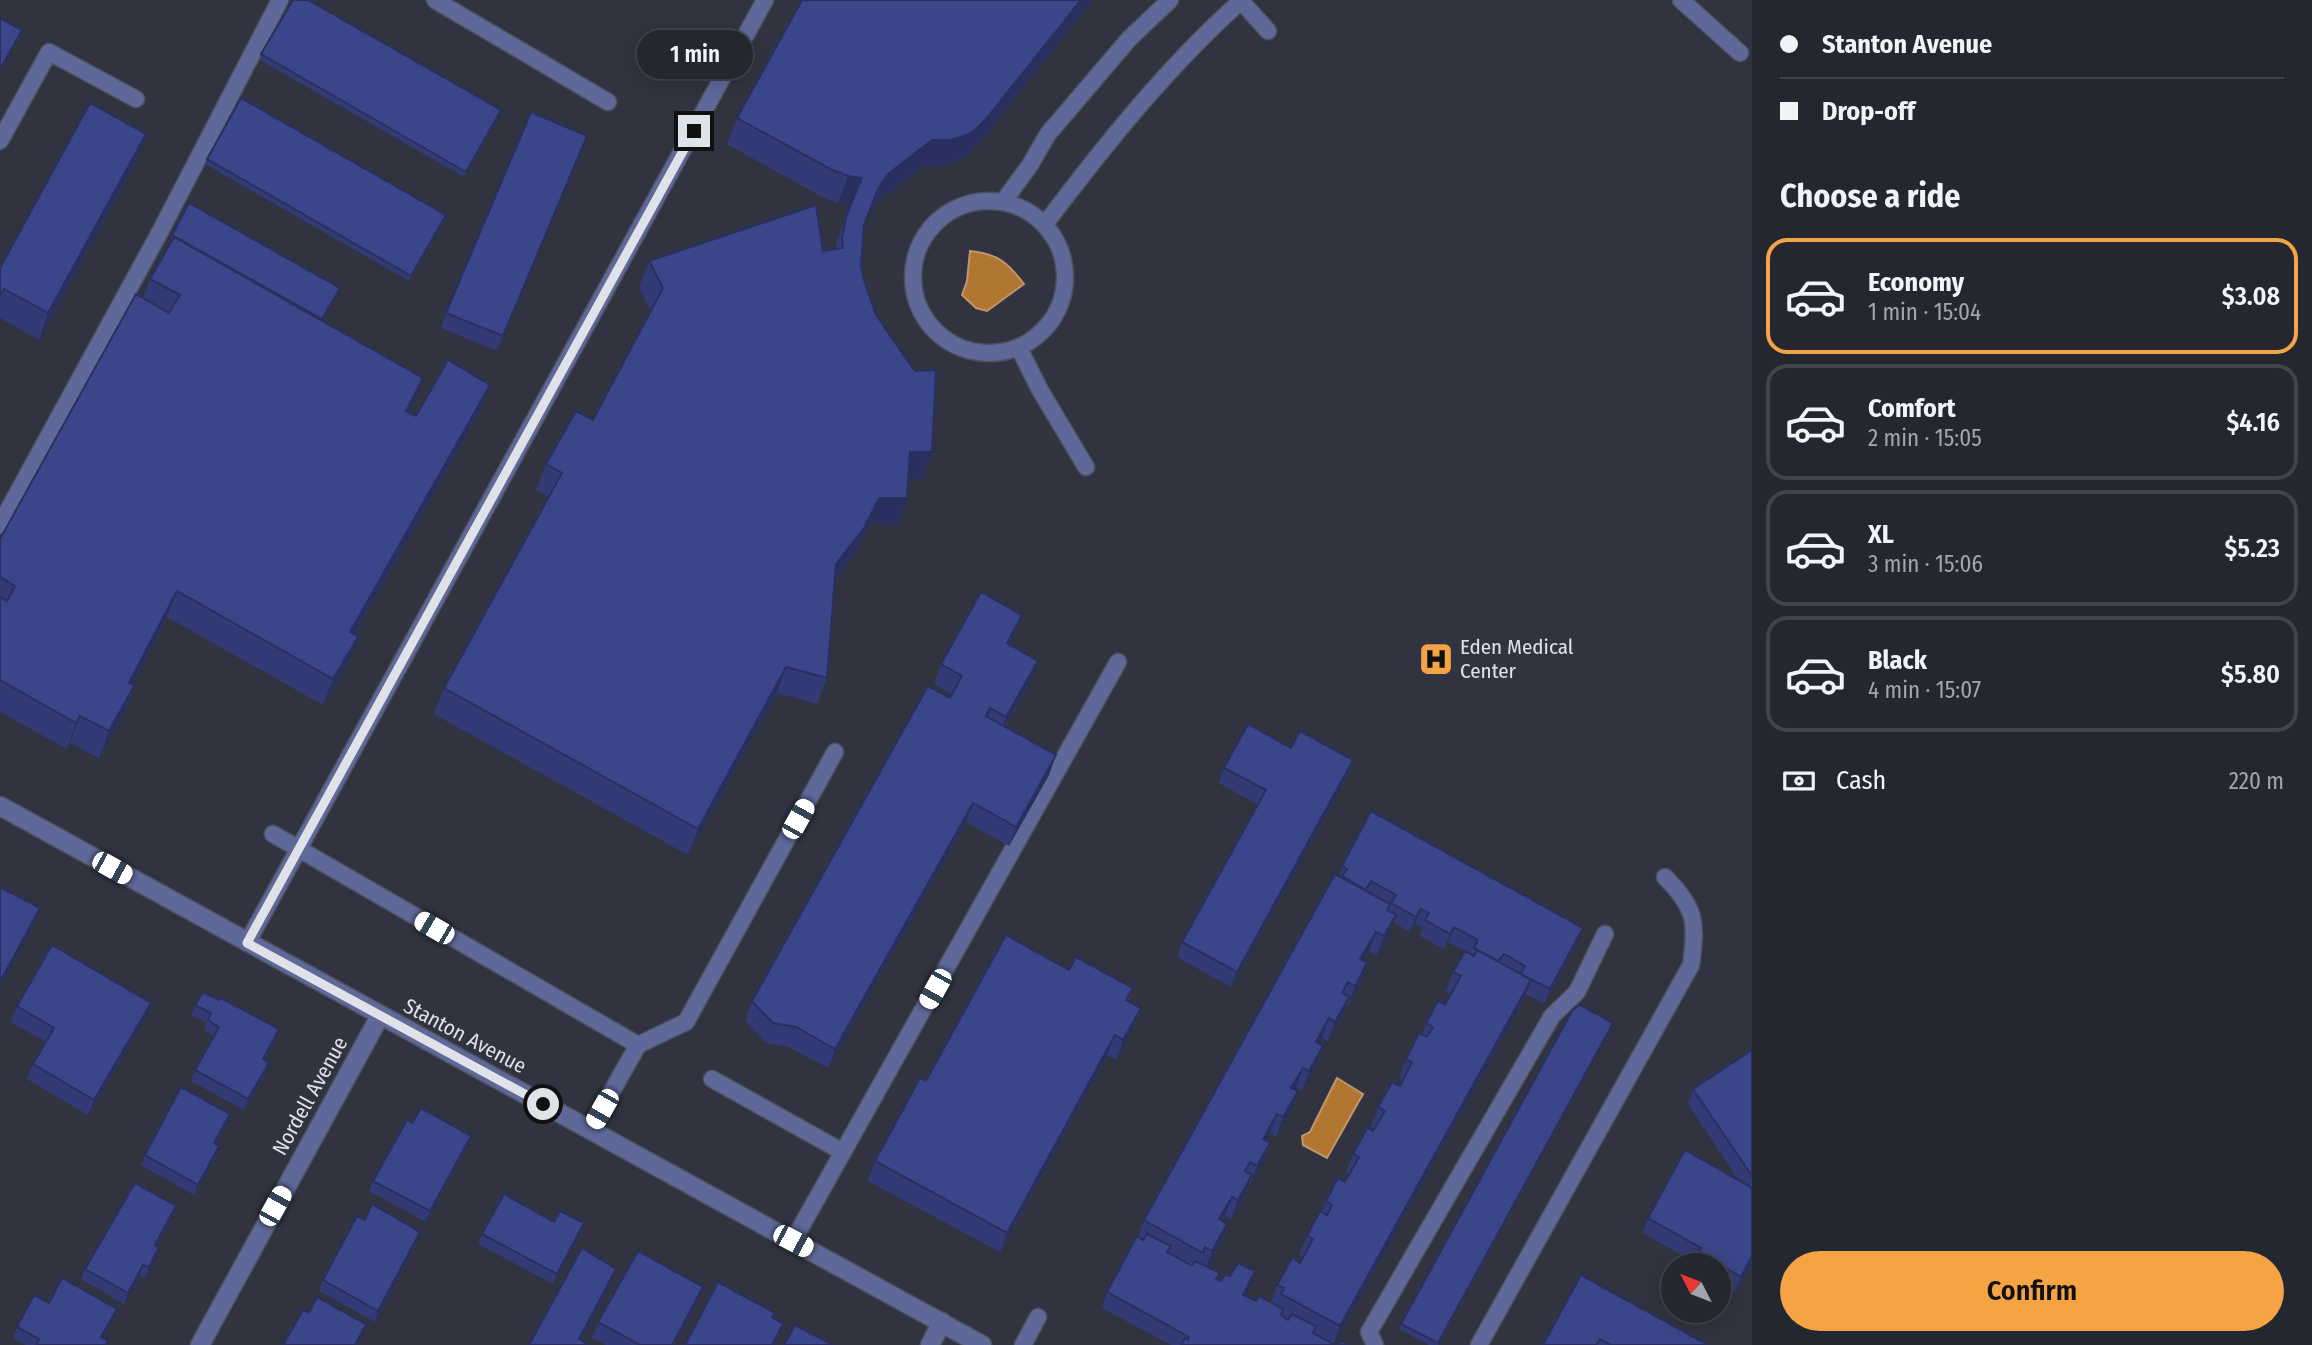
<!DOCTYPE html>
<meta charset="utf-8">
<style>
body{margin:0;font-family:"Fira Sans Condensed",sans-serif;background:#2d2f38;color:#f1f3f6;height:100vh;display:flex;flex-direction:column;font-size:26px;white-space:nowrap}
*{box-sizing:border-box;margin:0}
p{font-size:23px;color:#a3a5ab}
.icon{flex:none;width:38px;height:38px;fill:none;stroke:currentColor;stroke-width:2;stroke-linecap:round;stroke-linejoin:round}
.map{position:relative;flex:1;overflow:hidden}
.panel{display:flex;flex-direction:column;background:#252730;width:560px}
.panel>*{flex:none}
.guide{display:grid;align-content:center;height:154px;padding:0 28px;background:#252730}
.needle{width:46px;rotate:312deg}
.fabs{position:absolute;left:1661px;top:1253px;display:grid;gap:14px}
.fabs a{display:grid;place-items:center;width:70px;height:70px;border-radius:50%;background:#252730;box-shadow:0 4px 18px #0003,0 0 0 2px #42444c;font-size:35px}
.end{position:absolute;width:32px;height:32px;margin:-16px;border:9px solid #e0e2ea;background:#111;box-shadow:0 0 0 4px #111}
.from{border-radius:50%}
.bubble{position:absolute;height:49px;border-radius:24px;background:#252730;box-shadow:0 4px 18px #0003,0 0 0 2px #42444c;font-size:23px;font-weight:600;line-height:49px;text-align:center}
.car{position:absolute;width:21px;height:42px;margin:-21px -10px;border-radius:9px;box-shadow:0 0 5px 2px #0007;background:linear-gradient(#fff 24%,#345 0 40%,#fff 0 76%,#345 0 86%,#fff 0)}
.guide b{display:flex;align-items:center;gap:24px;height:66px;font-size:26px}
.guide b+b{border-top:2px solid #42444c}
.guide i{width:18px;height:18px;background:#f1f3f6}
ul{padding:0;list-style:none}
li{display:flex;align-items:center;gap:21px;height:116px;margin:0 14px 10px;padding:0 14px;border:4px solid #42444c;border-radius:21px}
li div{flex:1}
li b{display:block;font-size:26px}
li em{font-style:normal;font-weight:600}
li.current{border-color:#f5a345}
li>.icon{width:63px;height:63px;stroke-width:1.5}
h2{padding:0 28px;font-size:32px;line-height:84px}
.pay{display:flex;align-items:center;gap:18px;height:77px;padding:0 28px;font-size:26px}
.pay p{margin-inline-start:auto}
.cta{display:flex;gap:14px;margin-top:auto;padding:14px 28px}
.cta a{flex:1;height:80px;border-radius:42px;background:#f5a345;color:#111;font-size:28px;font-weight:600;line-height:80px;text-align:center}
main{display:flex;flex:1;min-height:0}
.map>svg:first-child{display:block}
.water{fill:#b27633;stroke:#c0966a;stroke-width:2}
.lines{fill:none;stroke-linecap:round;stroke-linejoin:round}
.service-casing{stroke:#4d505b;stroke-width:19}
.minor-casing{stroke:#4d505b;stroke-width:21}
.tertiary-casing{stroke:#4d505b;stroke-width:21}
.service{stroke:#5e6999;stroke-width:16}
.minor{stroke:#5e6999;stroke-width:18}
.tertiary{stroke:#5e6999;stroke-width:18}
.wall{fill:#333b76;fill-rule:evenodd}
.shaded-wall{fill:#293060}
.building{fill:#3b4589;stroke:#293060;stroke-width:2}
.route{stroke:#e0e2ea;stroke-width:9}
.labels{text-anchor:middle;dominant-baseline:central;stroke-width:6;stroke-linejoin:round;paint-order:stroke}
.poi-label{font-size:21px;fill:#e0e2ea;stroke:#313440;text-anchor:start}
.street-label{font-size:21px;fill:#e0e2ea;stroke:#313440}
</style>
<main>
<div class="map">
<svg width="1752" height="1345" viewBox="0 0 1752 1345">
<rect width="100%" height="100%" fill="#313440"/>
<!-- water -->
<g class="water">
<path d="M970 251C998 254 1007 262 1024 284L987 311 976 308 962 295 967 281Z"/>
<path d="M1337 1078 1363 1094 1327 1158 1303 1145 1302 1136 1310 1132Z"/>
</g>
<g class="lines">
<!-- service casing -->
<g class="service-casing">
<g id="service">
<path d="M435 0 608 102"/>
<path d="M1240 0 1268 31"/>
<path d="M1681 0 1740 53"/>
<path d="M0 141 49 52 136 99"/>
<circle cx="989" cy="277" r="76"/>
<path d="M1003 202 1030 165 1048 134 1129 39 1170 0"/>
<path d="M1045 224C1105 145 1167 67 1241 1"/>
<path d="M1019 348 1040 390 1086 467"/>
<path d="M0 525 161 230 280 0"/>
<path d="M273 834 638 1045 590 1130"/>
<path d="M247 943 765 0"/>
<path d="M638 1045 686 1022 835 752"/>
<path d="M712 1079 843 1152"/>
<path d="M793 1241 1118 662"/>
<path d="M1023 1345 1038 1317"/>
<path d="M1375 1345 1369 1332 1552 1016 1577 992 1605 934"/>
<path d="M1479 1345 1691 965C1697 923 1696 908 1665 877"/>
</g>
</g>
<!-- minor casing -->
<g class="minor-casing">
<g id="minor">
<path d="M200 1345 380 1016"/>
<path d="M930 1345 942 1322"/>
</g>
</g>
<!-- tertiary casing -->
<g class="tertiary-casing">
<path id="tertiary" d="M0 806 982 1345"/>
</g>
<!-- service -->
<use href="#service" class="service"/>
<!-- minor -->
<use href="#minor" class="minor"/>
<!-- tertiary -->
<use href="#tertiary" class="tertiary"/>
</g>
<!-- wall -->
<g class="wall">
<path d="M261 54 499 116 464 177 260 60Z"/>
<path d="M737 118 976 147 965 157 954 162 940 167 923 166 878 200 868 215 864 228 861 266 864 280 876 315 932 452 922 479 909 478 897 525 869 524 854 555 834 580 827 678 817 704 777 693 688 855 434 714 444 688 549 497 536 490 546 464 593 420 651 311 639 287 649 261 823 251 836 249 837 241 851 204 838 203 822 197 727 144Z"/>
<path d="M587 136 497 351 441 328 446 313Z"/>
<path d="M207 159 446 215 444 220 409 281 205 164Z"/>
<path d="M137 160 39 340 0 318V268Z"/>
<path d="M172 235 340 288 322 321 413 404 409 412 416 416 480 411 354 635 348 664 323 705 167 617 132 685 134 686 124 713 99 758 70 743 67 749 0 712V539L143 298 150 279 172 241 170 240Z"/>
<path d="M1015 634 1009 645 1031 680 1005 727 1049 775 1009 846 966 822 828 1068 789 1047 766 1043 745 1021 752 1001 950 698 952 694 934 684 941 664Z"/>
<path d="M1291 748 1348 775 1231 987 1177 957 1182 942 1258 805 1219 783 1224 768Z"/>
<path d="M1342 866 1577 943 1544 1004 1526 994 1333 1344 1335 1345H1171L1102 1308 1107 1292 1138 1237 1144 1220 1339 876ZM1393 922 1410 932 1415 924 1423 928 1420 936 1444 949 1448 942 1465 951 1453 972 1446 991 1451 994 1445 1005 1426 1023 1422 1035 1406 1059 1399 1078 1402 1080 1400 1086 1378 1107 1371 1127 1374 1129 1353 1154 1346 1173 1349 1175 1345 1182 1326 1201 1322 1212 1307 1236 1299 1255 1303 1257 1300 1263 1277 1285 1271 1302 1256 1301 1245 1296 1255 1271 1230 1276 1221 1281 1217 1280 1207 1267 1220 1244 1222 1221 1225 1216 1231 1220 1245 1195 1249 1185H1250L1263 1162 1270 1143 1266 1140 1270 1133 1276 1137 1291 1111 1294 1090 1296 1087 1302 1091 1316 1066 1319 1043 1322 1038 1328 1041 1342 1016 1346 1005 1348 1006 1360 983 1367 963 1363 961 1369 951 1376 956 1389 934Z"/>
<path d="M1069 970 1133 988 1128 1001 1141 1008 1133 1028 1116 1060 1107 1055 1000 1252 868 1181 875 1161 926 1081Z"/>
<path d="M151 1003 145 1018 88 1115 27 1079 33 1064 46 1042 11 1022 17 1006Z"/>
<path d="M195 1005 275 1040 264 1060 265 1073 244 1110 191 1081 195 1070 214 1036 204 1030 207 1023 191 1015Z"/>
<path d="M1613 1023 1438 1345H1429L1399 1329 1401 1324Z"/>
<path d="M1752 1050V1262L1735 1292 1718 1283V1265H1693L1694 1262 1643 1233 1648 1218 1740 1182 1688 1104 1693 1089Z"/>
<path d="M226 1125 216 1144 215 1157 194 1195 141 1165 145 1155Z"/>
<path d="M471 1136 467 1146 426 1222 369 1191 373 1181Z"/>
<path d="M176 1206 172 1217 156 1246V1258L145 1278 140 1276 124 1304 81 1279 85 1269Z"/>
<path d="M365 1220 416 1243 375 1322 319 1291 323 1280Z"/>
<path d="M482 1234H580L553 1284 478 1244Z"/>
<path d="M1581 1275 1708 1345H1543Z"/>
<path d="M698 1302 674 1345H606L592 1338 598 1322Z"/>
<path d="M49 1303 113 1319 103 1338 107 1345H26L13 1338 17 1327Z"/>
</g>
<!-- shaded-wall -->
<g class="shaded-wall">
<path d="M1081 0H1093L976 147 965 157 954 162 940 167 923 166 878 200 868 215 854 252 878 189 888 174Z"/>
<path d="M501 110 499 116 464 177 466 172Z"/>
<path d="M146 134 137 160 39 340 48 313Z"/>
<path d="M587 136 582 151 497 351 503 336Z"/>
<path d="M848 176 862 178 853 204 838 203Z"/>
<path d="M446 215 444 220 409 281 411 276Z"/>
<path d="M423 378 413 404 396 437 406 411Z"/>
<path d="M490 385 480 411 340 659 350 632Z"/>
<path d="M910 452H932L922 479 901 478Z"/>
<path d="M879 498H907L897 525 869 524 854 555 826 590 836 564Z"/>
<path d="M177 591 167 617 119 710 129 683Z"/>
<path d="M1022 615 1015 634 1000 663 1007 643Z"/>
<path d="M358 637 348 664 323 705 333 679Z"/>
<path d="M1038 661 1031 680 999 736 1006 717Z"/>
<path d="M786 667 777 693 688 855 698 829Z"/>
<path d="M134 686 124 713 99 758 109 731Z"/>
<path d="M80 716 70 743 67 749 76 723Z"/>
<path d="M1056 755 1049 775 1009 846 1016 827Z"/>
<path d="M1353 760 1348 775 1231 987 1237 972Z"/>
<path d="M973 803 966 822 828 1068 835 1049Z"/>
<path d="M40 908 34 924 0 987V982Z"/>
<path d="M1421 909 1415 924 1410 932 1416 917Z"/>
<path d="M1396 915 1389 934 1376 956 1384 936Z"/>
<path d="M1454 927 1448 942 1444 949 1450 934Z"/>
<path d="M1583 928 1577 943 1544 1004 1550 989Z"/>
<path d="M1376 932 1369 951 1353 979 1360 959Z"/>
<path d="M1367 963 1360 983 1348 1006 1355 986Z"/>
<path d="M1531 980 1524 999 1333 1345 1340 1326Z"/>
<path d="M1349 997 1342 1016 1328 1041 1335 1022Z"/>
<path d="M151 1003 145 1018 88 1115 94 1100Z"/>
<path d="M1141 1008 1133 1028 1116 1060 1123 1040Z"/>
<path d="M1329 1018 1322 1038 1308 1061 1316 1042Z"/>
<path d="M1613 1023 1611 1029 1437 1345Z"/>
<path d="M279 1029 275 1040 259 1069 263 1059Z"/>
<path d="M1115 1035 1107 1055 1000 1252 1007 1233Z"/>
<path d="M1323 1046 1316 1066 1302 1091 1309 1071Z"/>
<path d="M269 1063 265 1073 244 1110 248 1099Z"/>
<path d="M1303 1068 1296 1087 1284 1108 1291 1088Z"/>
<path d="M1298 1091 1291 1111 1276 1137 1283 1117Z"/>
<path d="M230 1114 226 1125 210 1154 214 1143Z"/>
<path d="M1277 1114 1270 1133 1256 1158 1263 1139Z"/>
<path d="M471 1136 467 1146 426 1222 430 1211Z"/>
<path d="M1270 1143 1263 1162 1250 1185 1257 1166Z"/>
<path d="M219 1146 215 1157 194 1195 198 1185Z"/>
<path d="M1252 1175 1245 1195 1231 1220 1238 1200Z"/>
<path d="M1232 1197 1225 1216 1212 1239 1219 1219Z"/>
<path d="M176 1206 172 1217 151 1255 155 1245Z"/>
<path d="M584 1223 580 1234 553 1284 557 1274Z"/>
<path d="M1227 1224 1220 1244 1205 1271 1212 1251Z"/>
<path d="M420 1232 416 1243 375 1322 378 1311Z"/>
<path d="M159 1247 156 1258 145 1278 149 1267Z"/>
<path d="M1752 1256V1262L1735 1292 1741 1277Z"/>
<path d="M143 1265 140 1276 124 1304 128 1293Z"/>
<path d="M616 1269 611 1284 579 1345V1339Z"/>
<path d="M1255 1271 1250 1286 1238 1310 1243 1295Z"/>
<path d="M703 1287 698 1302 674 1345H672Z"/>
<path d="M117 1309 113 1319 99 1345 101 1337Z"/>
<path d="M366 1324 357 1345H355Z"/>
<path d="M783 1324 778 1339 775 1345H772Z"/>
</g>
<!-- building -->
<g class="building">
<path d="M293 0H308L501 110 466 172 261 54Z"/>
<path d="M802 0H1081L985 120 974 131 964 136 950 140H932L888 174 878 189 864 225 861 266 864 280 876 315 907 360 915 371 936 370 932 452H910L907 498H879L864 528 836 564 827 678 786 667 698 829 444 688 562 473 546 464 576 411 593 420 663 288 649 261 816 205 823 251 843 248 842 238 847 214 862 178 848 176 832 170 737 118Z"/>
<path d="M0 18 22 30 2 66 0 65Z"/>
<path d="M241 98 446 215 411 276 207 159Z"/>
<path d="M90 103 146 134 48 313 4 289 0 296V268Z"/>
<path d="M531 112 587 136 503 336 446 313Z"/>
<path d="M189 203 340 288 322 319 172 235Z"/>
<path d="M174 237 423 378 406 411 416 416 448 360 490 385 350 632 358 637 333 679 177 591 129 683 134 686 109 731 80 716 76 723 0 680V597L7 601 15 586 0 577V539L136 294 169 313 180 295 150 279Z"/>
<path d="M981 592 1022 615 1007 643 1038 661 1006 717 990 708 986 716 1056 755 1016 827 973 803 835 1049 796 1027 773 1023 752 1001 928 686 950 698 962 676 941 664Z"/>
<path d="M1248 724 1291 748 1300 731 1353 760 1237 972 1182 942 1266 790 1224 768Z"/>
<path d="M1371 811 1583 928 1550 989 1521 974 1525 966 1504 954 1498 961 1474 948 1478 940 1454 927 1450 934 1425 920 1429 913 1421 909 1416 917 1391 903 1396 895 1371 881 1366 890 1342 876 1347 869 1342 866Z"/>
<path d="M1335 874 1390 904 1387 910 1396 915 1384 936 1376 932 1360 959 1367 963 1355 986 1348 982 1342 993 1349 997 1335 1022 1329 1018 1316 1042 1323 1046 1309 1071 1303 1068 1291 1088 1298 1091 1283 1117 1277 1114 1263 1139 1270 1143 1257 1166 1250 1162 1245 1171 1252 1175 1238 1200 1232 1197 1219 1219 1227 1224 1212 1251 1205 1247 1203 1253 1144 1220Z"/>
<path d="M0 887 40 908 0 982Z"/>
<path d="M1006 935 1069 970 1076 957 1133 988 1126 1000 1141 1008 1123 1040 1115 1035 1007 1233 875 1161 920 1078 926 1081Z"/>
<path d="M52 945 151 1003 94 1100 33 1064 54 1028 17 1006Z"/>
<path d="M1477 950 1531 980 1340 1326 1281 1294 1284 1288 1277 1285 1292 1258 1300 1263 1313 1239 1307 1236 1320 1211 1327 1215 1332 1205 1326 1201 1338 1178 1345 1182 1359 1157 1353 1154 1367 1128 1373 1131 1385 1111 1378 1107 1392 1082 1400 1086 1412 1062 1406 1059 1419 1033 1427 1037 1433 1027 1426 1023 1438 1001 1445 1005 1461 976 1453 972 1465 951 1474 956Z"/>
<path d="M203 992 219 1000 221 998 279 1029 263 1059 269 1063 248 1099 195 1070 219 1027 208 1020 211 1013 195 1005Z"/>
<path d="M1580 1005 1613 1023 1438 1343 1401 1324 1572 1011Z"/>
<path d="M1752 1050V1176L1693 1089Z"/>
<path d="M181 1087 230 1114 214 1143 219 1146 198 1185 145 1155Z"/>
<path d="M421 1108 471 1136 430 1211 373 1181 407 1120 412 1123Z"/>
<path d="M1685 1150 1752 1188V1256L1741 1277 1698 1252 1701 1248 1648 1218Z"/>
<path d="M135 1183 176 1206 155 1245 159 1247 149 1267 143 1265 128 1293 85 1269Z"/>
<path d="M504 1194 554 1222 560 1211 584 1223 557 1274 482 1234Z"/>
<path d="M372 1204 420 1232 378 1311 323 1280 357 1216 365 1220Z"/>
<path d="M1147 1234 1171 1246 1167 1252 1192 1266 1195 1261 1220 1273 1216 1279 1221 1281 1225 1275 1230 1276 1238 1263 1255 1271 1243 1295 1256 1301 1259 1296 1283 1309 1281 1315 1288 1320 1292 1314 1316 1326 1313 1333 1335 1345H1181L1185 1338 1188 1340 1189 1337 1107 1292 1137 1236 1143 1240Z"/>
<path d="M582 1248 616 1269 579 1339 589 1345H529Z"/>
<path d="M638 1251 703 1287 672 1345H640L598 1322Z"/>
<path d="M1581 1275 1708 1345H1611L1600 1339 1596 1345H1543Z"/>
<path d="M62 1278 117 1309 101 1337 108 1341 106 1345H36L39 1339 17 1327 34 1295 49 1303Z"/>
<path d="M718 1282 775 1313 772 1317 783 1324 772 1345H685Z"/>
<path d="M317 1297 366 1324 355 1345H283L303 1310 309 1313Z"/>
<path d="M795 1325 833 1345H784Z"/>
<path d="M1341 1341 1348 1345H1339Z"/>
</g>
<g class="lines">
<!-- route -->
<path class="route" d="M543 1104 247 943 694 131"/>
</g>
<!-- icons -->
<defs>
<g id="hospital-square" transform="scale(1.75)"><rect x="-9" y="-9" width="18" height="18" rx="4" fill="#f5a345" stroke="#313440"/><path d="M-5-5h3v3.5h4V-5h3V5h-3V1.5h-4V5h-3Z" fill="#111"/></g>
</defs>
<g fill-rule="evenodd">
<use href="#hospital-square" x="1436" y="659"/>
</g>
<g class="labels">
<!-- poi labels -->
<g class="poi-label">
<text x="1460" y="647">Eden Medical<tspan x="1460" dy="24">Center</tspan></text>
</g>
<!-- street labels -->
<g class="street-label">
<text transform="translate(465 1036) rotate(28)">Stanton Avenue</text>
<text transform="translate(310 1096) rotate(-61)">Nordell Avenue</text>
</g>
</g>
</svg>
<div class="fabs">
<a><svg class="needle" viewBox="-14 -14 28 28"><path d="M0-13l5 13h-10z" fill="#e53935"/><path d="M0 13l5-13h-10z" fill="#a3a5ab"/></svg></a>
</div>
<i class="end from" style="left:543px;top:1104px"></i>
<i class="end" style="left:694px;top:131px"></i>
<div class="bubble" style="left:637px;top:30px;width:116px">1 min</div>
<i class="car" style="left:798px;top:819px;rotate:29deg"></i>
<i class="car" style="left:112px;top:868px;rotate:119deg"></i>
<i class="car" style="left:434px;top:928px;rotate:300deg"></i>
<i class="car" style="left:935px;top:989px;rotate:209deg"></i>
<i class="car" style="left:602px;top:1109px;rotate:210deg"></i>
<i class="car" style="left:275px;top:1206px;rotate:29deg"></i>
<i class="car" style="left:793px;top:1241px;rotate:118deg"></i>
</div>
<section class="panel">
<div class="guide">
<b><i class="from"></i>Stanton Avenue</b>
<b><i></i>Drop-off</b>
</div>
<h2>Choose a ride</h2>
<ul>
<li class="current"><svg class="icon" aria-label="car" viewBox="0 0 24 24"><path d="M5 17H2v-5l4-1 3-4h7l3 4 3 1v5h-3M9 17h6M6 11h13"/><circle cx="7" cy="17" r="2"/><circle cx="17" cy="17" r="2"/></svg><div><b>Economy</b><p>1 min · 15:04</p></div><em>$3.08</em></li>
<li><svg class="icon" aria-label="car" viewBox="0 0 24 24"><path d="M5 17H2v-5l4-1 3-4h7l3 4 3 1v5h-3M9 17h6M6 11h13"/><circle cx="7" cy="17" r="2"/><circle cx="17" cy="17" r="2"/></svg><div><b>Comfort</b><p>2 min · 15:05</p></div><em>$4.16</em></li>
<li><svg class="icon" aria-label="car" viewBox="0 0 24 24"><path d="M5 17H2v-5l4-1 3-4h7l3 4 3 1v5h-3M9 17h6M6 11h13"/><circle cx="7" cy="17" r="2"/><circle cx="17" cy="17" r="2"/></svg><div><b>XL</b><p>3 min · 15:06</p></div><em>$5.23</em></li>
<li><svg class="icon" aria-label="car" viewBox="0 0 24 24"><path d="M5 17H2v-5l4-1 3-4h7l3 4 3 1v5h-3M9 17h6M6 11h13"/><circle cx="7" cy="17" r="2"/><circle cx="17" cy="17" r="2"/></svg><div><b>Black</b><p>4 min · 15:07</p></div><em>$5.80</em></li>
</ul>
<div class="pay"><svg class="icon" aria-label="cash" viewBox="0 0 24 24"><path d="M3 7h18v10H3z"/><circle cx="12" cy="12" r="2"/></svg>Cash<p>220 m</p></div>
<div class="cta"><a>Confirm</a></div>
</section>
</main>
